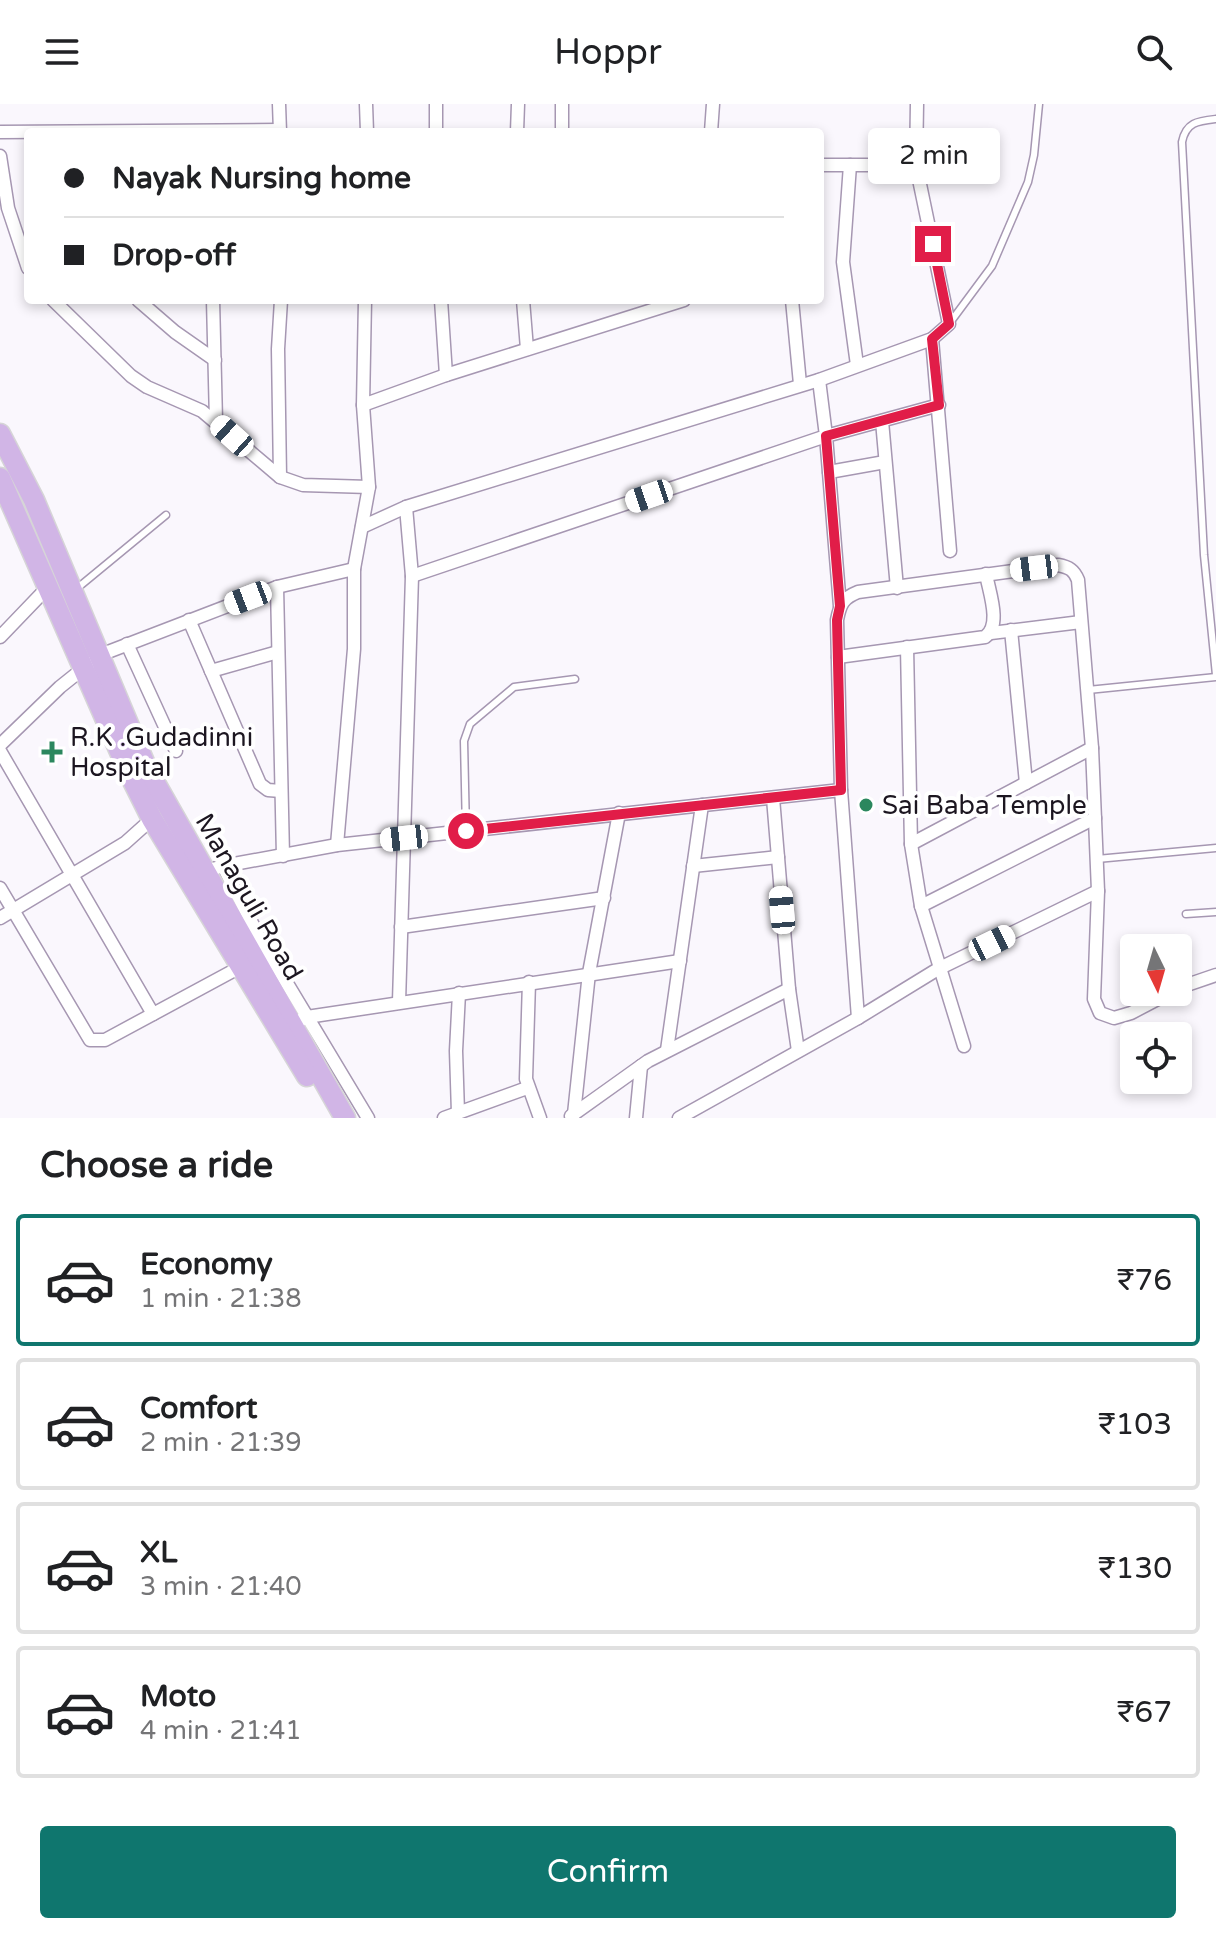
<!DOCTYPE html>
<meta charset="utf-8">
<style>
body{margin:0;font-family:"Varela Round",sans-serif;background:#f6f6f6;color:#202124;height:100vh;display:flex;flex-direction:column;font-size:30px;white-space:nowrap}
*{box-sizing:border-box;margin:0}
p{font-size:26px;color:#757577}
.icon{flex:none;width:44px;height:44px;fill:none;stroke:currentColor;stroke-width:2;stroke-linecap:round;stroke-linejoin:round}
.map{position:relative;height:1014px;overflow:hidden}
.panel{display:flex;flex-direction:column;background:#fff;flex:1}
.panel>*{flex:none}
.guide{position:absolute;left:24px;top:24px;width:800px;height:176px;border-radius:8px;box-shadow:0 4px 12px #0003;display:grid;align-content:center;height:176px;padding:0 40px;background:#fff}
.needle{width:52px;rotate:175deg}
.controls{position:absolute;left:1120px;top:830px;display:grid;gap:16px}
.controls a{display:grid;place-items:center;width:72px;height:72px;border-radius:8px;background:#fff;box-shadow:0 4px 12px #0003;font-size:40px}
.end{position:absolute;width:36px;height:36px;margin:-18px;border:10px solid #e11d48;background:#fff;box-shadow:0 0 0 4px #fff}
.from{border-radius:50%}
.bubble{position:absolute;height:56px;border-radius:8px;background:#fff;box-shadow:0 4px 12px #0003;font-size:26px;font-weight:600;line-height:56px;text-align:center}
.car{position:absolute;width:24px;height:48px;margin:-24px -12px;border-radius:10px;box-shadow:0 0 6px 2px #0007;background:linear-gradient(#fff 24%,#345 0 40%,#fff 0 76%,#345 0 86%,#fff 0)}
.guide b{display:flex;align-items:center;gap:28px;height:76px;font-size:30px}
.guide b+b{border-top:2px solid #e0e0e0}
.guide i{width:20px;height:20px;background:#202124}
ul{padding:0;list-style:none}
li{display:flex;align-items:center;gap:24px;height:132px;margin:0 16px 12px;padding:0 24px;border:4px solid #e0e0e0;border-radius:8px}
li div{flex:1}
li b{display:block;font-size:30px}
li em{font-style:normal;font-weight:600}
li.current{border-color:#0f766e}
li>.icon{width:72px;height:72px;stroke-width:1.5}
h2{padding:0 40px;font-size:36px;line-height:96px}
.cta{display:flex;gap:16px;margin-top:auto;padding:16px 40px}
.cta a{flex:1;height:92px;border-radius:8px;background:#0f766e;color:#fff;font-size:32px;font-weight:600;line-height:92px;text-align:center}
header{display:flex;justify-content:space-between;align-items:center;height:104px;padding:0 40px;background:#fff;font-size:36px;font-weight:600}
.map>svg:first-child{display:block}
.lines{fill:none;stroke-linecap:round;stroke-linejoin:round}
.lane-casing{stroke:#a697b2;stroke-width:9}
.street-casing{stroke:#a697b2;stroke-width:15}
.primary-casing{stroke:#d6d5d7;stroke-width:23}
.lane{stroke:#fff;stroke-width:6}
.street{stroke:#fff;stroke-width:12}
.primary{stroke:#d1b5e6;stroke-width:20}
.route{stroke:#e11d48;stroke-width:10}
.poi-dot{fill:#2b875e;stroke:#fff;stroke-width:3}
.labels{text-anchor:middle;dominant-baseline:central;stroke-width:8;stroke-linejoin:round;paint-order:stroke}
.poi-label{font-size:26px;fill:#1c1620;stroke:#fff;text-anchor:start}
.street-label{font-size:26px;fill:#1c1620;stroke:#fff}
</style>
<header><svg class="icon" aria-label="menu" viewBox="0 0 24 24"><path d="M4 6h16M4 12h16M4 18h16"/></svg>Hoppr<svg class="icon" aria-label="search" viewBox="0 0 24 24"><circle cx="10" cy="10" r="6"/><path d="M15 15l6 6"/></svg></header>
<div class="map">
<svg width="1216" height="1014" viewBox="0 0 1216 1014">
<rect width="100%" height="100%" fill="#faf7fd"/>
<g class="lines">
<!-- lane casing -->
<g class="lane-casing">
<g id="lane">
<path d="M1216 15C1198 17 1186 18 1182 38L1204 451 1216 571"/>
<path d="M949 220 992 162 1028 78 1034 51 1039 0"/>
<path d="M75 486 166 411"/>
<path d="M1088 586 1216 573"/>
<path d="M466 727 464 637 470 620 514 583 575 575"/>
<path d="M1097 755 1216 744"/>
<path d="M1186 810 1216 808"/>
</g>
</g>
<!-- street casing -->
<g class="street-casing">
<g id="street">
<path d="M279 0 280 28"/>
<path d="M366 0 367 28"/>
<path d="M436 0V28"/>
<path d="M0 28 280 26"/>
<path d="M517 28 518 0"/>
<path d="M562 28V0"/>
<path d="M711 28 713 0"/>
<path d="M0 52 8 104 28 164"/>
<path d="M820 61H916"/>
<path d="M850 61 843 158 857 261"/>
<path d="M53 196 131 272 147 283 202 307 280 373 303 381 369 383"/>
<path d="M138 196 175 228 215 256"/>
<path d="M213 196 216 317"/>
<path d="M441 196 446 271"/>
<path d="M523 196 527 245"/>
<path d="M792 196 800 280"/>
<path d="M932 235 950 447"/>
<path d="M363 301 446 271 684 196"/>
<path d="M882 317 897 484"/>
<path d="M829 368 885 358"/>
<path d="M280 373 278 245 281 196"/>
<path d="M362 423 406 403 819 276 932 235 949 220 916 61 917 0"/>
<path d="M412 472 826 332 819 276"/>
<path d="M277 483 283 752"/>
<path d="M840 502 826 332 939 301"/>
<path d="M189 516 260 680 268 686 281 687"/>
<path d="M1011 526 1026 679"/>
<path d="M991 529 1081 518"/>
<path d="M0 533 48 483"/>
<path d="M127 540 176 647"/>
<path d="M907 543 911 740 921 802 964 942"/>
<path d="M838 553 985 533C1002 521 989 488 986 470"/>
<path d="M211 567 278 548"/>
<path d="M0 641 60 583 100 551 277 483 354 465"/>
<path d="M0 647 153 910"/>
<path d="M841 686 837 516C840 500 843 494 858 488L1058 461C1069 463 1074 466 1078 476L1092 644 1098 787 1094 895 1100 909 1114 914 1131 909 1171 888"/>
<path d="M773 694 789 885 798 947"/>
<path d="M911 740 1092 644"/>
<path d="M337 741 354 545V465L369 383 363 301 365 196"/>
<path d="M223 762 258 831 368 1014"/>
<path d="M693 762 778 753"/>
<path d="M200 769 223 762 337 741 841 686 858 914 938 865 1098 787"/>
<path d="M0 784 90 936H105L244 861"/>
<path d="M921 802 1095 714"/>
<path d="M0 814 125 739 154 713"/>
<path d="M401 823 604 794"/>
<path d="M529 878 526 975 540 1014"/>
<path d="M1178 884 1216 871"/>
<path d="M399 898 412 472 406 403"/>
<path d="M293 924 306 911 307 913 680 857"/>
<path d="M667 946 702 701"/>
<path d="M458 1009 456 947 459 889"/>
<path d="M574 1010 589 869 619 709"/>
<path d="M571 1012 648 957 789 885"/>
<path d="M444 1014 527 984"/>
<path d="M636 1014 641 962"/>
<path d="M679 1014 858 914"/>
</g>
</g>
<!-- primary casing -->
<g class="primary-casing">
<g id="primary">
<path d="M0 330 34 396 147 665 345 1014"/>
<path d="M0 374 131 673 152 715 307 972"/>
</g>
</g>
<!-- lane -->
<use href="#lane" class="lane"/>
<!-- street -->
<use href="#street" class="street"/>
<!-- primary -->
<use href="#primary" class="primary"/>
</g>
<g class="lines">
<!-- route -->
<path class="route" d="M466 727 841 686 837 516 840 502 826 332 939 301 932 235 949 220 933 140"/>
</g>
<!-- markers -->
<g class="poi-dot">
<path d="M48 636h8v8h8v8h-8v8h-8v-8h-8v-8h8z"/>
<circle cx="866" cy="701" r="8"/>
</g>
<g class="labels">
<!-- poi labels -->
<g class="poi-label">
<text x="70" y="633">R.K .Gudadinni<tspan x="70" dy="30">Hospital</tspan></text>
<text x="882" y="701">Sai Baba Temple</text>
</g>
<!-- street labels -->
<g class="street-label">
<text transform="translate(249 793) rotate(60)">Managuli Road</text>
</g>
</g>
</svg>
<div class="controls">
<a><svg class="needle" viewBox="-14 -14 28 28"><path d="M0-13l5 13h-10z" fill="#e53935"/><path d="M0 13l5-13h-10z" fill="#757577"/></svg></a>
<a><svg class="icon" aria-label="locate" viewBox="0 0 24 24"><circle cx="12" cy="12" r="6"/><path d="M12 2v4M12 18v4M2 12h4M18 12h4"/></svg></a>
</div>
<i class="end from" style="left:466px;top:727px"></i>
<i class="end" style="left:933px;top:140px"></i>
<div class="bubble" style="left:868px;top:24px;width:132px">2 min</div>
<i class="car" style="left:232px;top:332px;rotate:312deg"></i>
<i class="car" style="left:649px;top:392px;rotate:251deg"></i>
<i class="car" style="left:1034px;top:464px;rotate:263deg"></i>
<i class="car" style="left:248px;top:494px;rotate:249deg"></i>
<i class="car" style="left:404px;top:734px;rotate:264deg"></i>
<i class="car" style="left:782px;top:806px;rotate:355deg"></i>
<i class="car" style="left:992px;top:839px;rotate:64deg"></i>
<div class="guide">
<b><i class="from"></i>Nayak Nursing home</b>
<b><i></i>Drop-off</b>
</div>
</div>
<section class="panel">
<h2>Choose a ride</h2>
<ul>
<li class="current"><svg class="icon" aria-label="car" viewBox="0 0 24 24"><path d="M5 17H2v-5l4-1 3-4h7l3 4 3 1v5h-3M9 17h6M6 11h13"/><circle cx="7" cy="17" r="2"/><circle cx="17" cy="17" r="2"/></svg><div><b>Economy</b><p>1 min · 21:38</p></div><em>₹76</em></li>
<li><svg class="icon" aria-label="car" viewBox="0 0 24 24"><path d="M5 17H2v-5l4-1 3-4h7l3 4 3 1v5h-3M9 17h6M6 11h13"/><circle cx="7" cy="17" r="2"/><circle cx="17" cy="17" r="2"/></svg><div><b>Comfort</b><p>2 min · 21:39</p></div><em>₹103</em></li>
<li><svg class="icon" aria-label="car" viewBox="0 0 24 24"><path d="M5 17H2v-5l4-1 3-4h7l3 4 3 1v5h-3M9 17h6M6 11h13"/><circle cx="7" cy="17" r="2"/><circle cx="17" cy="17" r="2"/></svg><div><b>XL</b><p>3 min · 21:40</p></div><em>₹130</em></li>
<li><svg class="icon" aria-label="car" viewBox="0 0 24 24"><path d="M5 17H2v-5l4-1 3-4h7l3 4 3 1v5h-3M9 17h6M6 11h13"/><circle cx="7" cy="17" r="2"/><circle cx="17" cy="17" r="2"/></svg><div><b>Moto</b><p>4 min · 21:41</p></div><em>₹67</em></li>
</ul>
<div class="cta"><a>Confirm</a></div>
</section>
